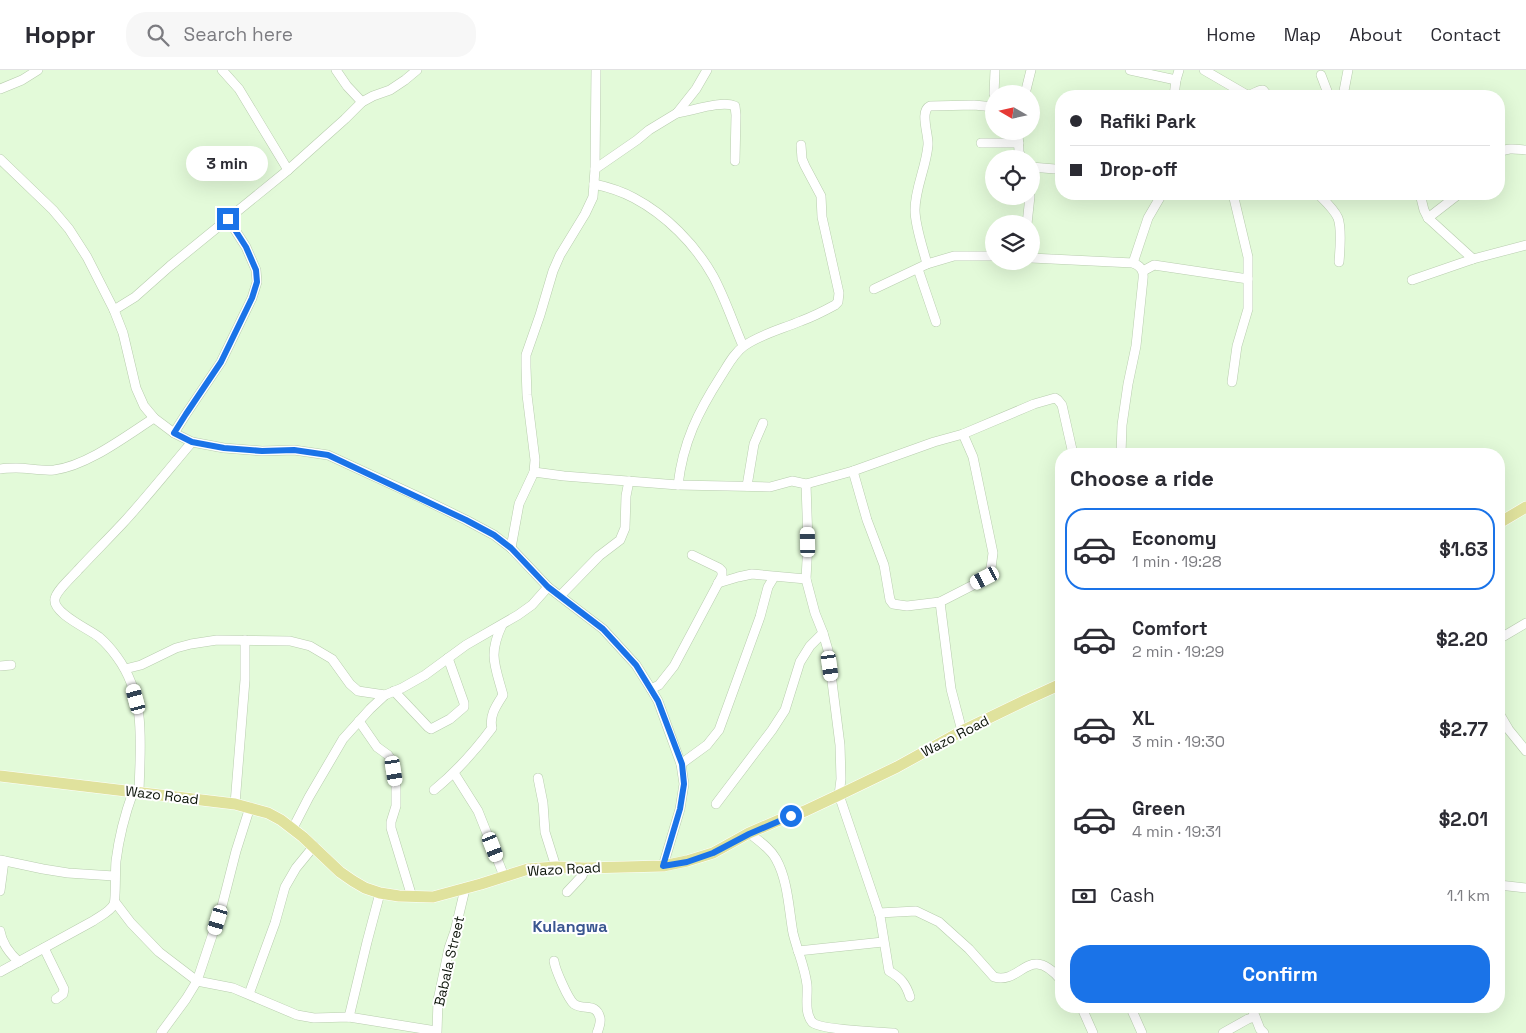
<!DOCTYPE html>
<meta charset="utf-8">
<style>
body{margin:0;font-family:"Space Grotesk",sans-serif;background:#f7f7f7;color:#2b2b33;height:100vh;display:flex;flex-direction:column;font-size:19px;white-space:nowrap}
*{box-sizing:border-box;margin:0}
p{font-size:16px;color:#7c7c81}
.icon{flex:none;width:28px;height:28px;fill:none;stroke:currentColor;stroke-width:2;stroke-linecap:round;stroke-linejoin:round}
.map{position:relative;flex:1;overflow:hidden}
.side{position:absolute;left:1055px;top:378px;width:450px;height:565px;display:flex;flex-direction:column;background:#fff;border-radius:20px;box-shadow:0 5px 20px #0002}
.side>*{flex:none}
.top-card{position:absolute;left:1055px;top:20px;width:450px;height:110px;border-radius:20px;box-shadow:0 5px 20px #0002;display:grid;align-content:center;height:110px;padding:0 15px;background:#fff}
.needle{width:32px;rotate:279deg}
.buttons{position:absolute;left:985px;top:15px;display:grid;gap:10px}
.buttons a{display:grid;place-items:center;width:55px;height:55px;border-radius:50%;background:#fff;box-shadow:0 5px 20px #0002;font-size:25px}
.end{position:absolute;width:22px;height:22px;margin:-11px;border:6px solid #1a73e8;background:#fff;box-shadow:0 0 0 2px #fff}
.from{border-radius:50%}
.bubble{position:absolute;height:35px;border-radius:18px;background:#fff;box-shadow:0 5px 20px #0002;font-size:16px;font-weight:600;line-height:35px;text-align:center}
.car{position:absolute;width:15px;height:30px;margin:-15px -8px;border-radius:6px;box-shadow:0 0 4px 1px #0007;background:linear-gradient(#fff 24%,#345 0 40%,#fff 0 76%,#345 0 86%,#fff 0)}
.top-card b{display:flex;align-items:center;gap:18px;height:48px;font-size:19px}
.top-card b+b{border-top:1px solid #e1e1e2}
.top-card i{width:12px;height:12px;background:#2b2b33}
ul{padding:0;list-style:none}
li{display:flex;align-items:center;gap:15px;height:82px;margin:0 10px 8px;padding:0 5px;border:2px solid transparent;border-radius:20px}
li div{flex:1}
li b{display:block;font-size:19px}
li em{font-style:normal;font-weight:600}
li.active{border-color:#1a73e8}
li>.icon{width:45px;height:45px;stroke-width:1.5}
h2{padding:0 15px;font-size:22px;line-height:60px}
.pay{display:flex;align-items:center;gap:12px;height:55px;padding:0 15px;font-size:19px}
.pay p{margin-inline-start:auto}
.cta{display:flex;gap:10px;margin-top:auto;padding:10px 15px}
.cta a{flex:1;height:58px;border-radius:20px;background:#1a73e8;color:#fff;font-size:20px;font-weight:600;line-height:58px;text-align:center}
header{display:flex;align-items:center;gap:30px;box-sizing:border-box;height:70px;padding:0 25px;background:#fff;border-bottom:1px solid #e1e1e2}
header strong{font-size:24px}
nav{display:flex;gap:28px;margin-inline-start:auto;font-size:18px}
.search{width:350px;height:45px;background:#f7f7f7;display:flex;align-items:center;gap:12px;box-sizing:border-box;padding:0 18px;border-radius:20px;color:#7c7c81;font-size:19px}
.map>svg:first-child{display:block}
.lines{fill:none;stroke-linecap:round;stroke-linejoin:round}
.minor-casing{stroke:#b8cdae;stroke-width:10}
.major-casing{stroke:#fff;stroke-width:12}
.minor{stroke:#fff;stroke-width:9}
.major{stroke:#e0e29d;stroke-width:11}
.route{stroke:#1a73e8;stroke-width:6}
.labels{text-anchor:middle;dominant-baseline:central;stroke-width:4;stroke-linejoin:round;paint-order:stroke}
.street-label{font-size:14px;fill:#0b1308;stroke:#fff}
.quarter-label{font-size:16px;font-weight:bold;fill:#3a5690;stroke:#fff}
</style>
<header>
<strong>Hoppr</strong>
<div class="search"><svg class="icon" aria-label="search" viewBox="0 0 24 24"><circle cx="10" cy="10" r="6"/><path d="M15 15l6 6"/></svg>Search here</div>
<nav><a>Home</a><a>Map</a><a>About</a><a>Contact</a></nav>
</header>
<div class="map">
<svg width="1526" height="963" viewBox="0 0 1526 963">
<rect width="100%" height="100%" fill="#e3fad9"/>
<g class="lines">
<!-- minor casing -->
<g class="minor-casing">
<g id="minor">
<path d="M222 0 239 19 288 100"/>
<path d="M336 0 347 16 362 32"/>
<path d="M1130 0 1176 10"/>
<path d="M1204 0 1247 25C1254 25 1256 20 1263 20L1268 26"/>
<path d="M1321 5 1329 26"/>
<path d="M0 19 22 10 38 0"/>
<path d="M994 24 995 0"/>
<path d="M1025 24 1031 0"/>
<path d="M1174 26 1176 10 1179 0"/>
<path d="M1343 26 1348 0"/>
<path d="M677 43C692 41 721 30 735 36L736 45 735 91"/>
<path d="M1018 61 1019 82 1022 89"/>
<path d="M981 73H1019"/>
<path d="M1499 83C1507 77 1516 79 1526 80"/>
<path d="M0 89 53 140 69 159 87 187 114 240 123 263 136 318 144 336 154 348 174 363 192 372 224 378 262 381 294 380 328 385 421 428 466 450 494 465 511 478 548 517 603 559 636 595 651 619 658 631 681 694 684 714 680 739 663 796"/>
<path d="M1031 97 1055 99"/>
<path d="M595 99 637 70 649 60 677 43 696 19 707 0"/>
<path d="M594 114C608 117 621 121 634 128 666 145 695 174 713 206 725 228 733 253 743 276"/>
<path d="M1233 124 1248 187V209"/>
<path d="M1318 124C1325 131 1334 139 1338 148 1342 159 1340 180 1339 192"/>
<path d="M1420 124 1424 140 1428 148 1473 189"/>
<path d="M1428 148 1459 124"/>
<path d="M1027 154 1030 126"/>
<path d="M1031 188 1133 193C1141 196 1144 201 1143 209L1136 276 1128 314 1122 355 1121 384"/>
<path d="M1133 193 1148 148 1162 124"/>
<path d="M927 194C923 178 915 156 915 140 915 118 926 98 928 75 929 65 919 41 930 36L974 35 994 37"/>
<path d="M918 199 936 252"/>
<path d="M1143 201 1154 195 1248 209V239L1237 276 1232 312"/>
<path d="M1412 210 1473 189 1526 175"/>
<path d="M874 219 927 194 954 186H994"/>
<path d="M114 240 135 227 170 196 288 100 345 49 362 32 373 26 390 20 405 10 417 0"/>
<path d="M174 363 186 344 221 292 252 228 257 212 256 200 246 177 228 149"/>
<path d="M0 399C5 398 10 398 16 398 29 398 41 401 54 400 87 396 126 366 154 348"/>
<path d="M853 401 867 450 884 495 890 530 893 534 907 536 940 532 985 509 991 498 993 483 973 387 963 364"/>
<path d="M534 402 564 406 678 415 770 417 792 411 806 414 853 401 934 372 963 364 1034 334 1055 328 1058 330 1062 335 1073 384"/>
<path d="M806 414 808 472 806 509 815 543 823 563 828 580 840 675 841 709 839 725 880 846 889 901C901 908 906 914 910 927"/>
<path d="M678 415C683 372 698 342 721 306 728 295 734 283 744 276 761 264 782 259 801 251 812 247 824 241 835 235L838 232 839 223 822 147 821 126 805 96 802 89 801 75"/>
<path d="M747 416 754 374 763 353"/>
<path d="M511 478 519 434 534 402 535 390 527 325 526 297V285L540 245 553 201 560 185 585 144 593 127 595 99 596 0"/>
<path d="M718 513 738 507 752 504 806 509"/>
<path d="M560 526 599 486 620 470 625 458 626 426 629 411"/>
<path d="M940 532 951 619 962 661"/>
<path d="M1499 569 1526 553"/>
<path d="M0 596 11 595"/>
<path d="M125 599 141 595 176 578 191 574 217 570 290 571 310 576 332 589 350 614 358 621 385 625"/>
<path d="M651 619 659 615 674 596 722 506V501L719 498 692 485"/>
<path d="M394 621 428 657 431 659 450 649 464 637V633L448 588"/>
<path d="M1499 643 1509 660 1526 681"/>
<path d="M359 651 377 677 388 685 392 691 396 717V736L391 752V758L412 827"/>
<path d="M681 694 707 675 719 660 760 547 768 517 774 507"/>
<path d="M454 703 478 741 504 806"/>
<path d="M538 708 543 733 545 762 556 797"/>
<path d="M434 720C456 702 475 681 492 658 489 646 496 636 503 625 495 595 488 585 502 555"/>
<path d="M139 723C140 675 147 628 117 587 112 580 106 573 99 567 89 559 52 543 55 529 56 521 72 507 78 500 93 484 108 469 123 453 147 427 169 399 192 372"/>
<path d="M235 734 245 610V570"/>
<path d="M716 734 772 660 785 640 800 592 810 576 823 563"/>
<path d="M293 758 309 727 343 669 370 639 385 625 402 618 425 605 466 575 518 545 532 535 548 517"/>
<path d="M749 763C759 771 770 778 776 789 788 810 789 841 793 863 797 880 805 897 807 915 808 926 804 942 812 952 819 960 881 962 894 963"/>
<path d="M0 790 43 799 68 803 114 806"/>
<path d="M1499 815 1526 818"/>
<path d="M0 821 4 791"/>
<path d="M567 822 582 806 585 798"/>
<path d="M115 832 131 853 159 882 197 911 233 918 297 945 314 948 349 947 436 961"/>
<path d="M879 843 916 841 939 852 969 879 994 907C1022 915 1028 872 1061 910"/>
<path d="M0 861C2 874 9 883 19 892"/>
<path d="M44 878 64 919 63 924 56 929"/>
<path d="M798 881 883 872"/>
<path d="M554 891C555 899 568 929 574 934 584 941 596 932 600 948 601 953 599 958 597 963"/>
<path d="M0 902 93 851C100 846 110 842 114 834 116 829 115 800 116 791 119 767 125 744 133 722"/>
<path d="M249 924 275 853 285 817 296 798 314 776"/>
<path d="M1081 936 1093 963"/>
<path d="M1130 936 1142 963"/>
<path d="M1251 936 1260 959 1264 963"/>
<path d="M349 947 367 872 380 823"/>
<path d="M161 963 186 929 197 911 222 836 236 781 250 737"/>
<path d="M437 963 438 930 444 902 449 878 455 861 465 819"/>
<path d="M1223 963 1248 949 1255 947"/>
</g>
</g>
<!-- major casing -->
<g class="major-casing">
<g id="major">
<path d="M1499 453 1526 437"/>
<path d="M0 706 235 734 268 743 281 750 303 767 340 802 353 811 365 818 380 823 399 826 433 827 481 814 528 799 556 797 585 798 663 796 687 791 713 783 749 763 777 751 805 741 839 725 897 697 962 661 1026 630 1061 614"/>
</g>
</g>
<!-- minor -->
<use href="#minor" class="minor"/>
<!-- major -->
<use href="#major" class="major"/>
</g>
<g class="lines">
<!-- route -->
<path class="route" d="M228 149 246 177 256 200 257 212 252 228 221 292 186 344 174 363 192 372 224 378 262 381 294 380 328 385 466 450 494 465 511 478 548 517 603 559 636 595 658 631 682 694 684 714 680 739 663 796 687 792 713 783 749 764 791 746"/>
</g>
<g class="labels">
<!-- street labels -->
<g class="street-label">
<text transform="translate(955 666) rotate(-27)">Wazo Road</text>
<text transform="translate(162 725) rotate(7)">Wazo Road</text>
<text transform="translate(564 799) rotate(-3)">Wazo Road</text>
<text transform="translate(449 891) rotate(-77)">Babala Street</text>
</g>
<!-- quarter labels -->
<g class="quarter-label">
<text x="570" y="856">Kulangwa</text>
</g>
</g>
</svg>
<div class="buttons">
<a><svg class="needle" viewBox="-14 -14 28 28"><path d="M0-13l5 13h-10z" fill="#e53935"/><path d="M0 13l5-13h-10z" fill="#7c7c81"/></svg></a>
<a><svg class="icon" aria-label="locate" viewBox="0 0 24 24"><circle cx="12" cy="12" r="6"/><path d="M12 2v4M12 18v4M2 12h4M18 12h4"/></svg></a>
<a><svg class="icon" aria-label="layers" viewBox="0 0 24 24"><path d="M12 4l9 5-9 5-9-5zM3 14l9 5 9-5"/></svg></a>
</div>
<i class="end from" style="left:791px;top:746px"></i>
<i class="end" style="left:228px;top:149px"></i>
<div class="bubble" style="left:186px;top:76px;width:82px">3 min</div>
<i class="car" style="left:808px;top:472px;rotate:359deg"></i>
<i class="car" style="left:985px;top:508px;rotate:243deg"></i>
<i class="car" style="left:830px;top:596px;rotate:172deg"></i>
<i class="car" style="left:136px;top:629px;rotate:345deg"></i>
<i class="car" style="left:394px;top:701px;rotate:171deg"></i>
<i class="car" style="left:493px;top:777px;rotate:159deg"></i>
<i class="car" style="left:218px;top:850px;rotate:197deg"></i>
<div class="top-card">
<b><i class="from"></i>Rafiki Park</b>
<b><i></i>Drop-off</b>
</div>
<section class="side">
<h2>Choose a ride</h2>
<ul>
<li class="active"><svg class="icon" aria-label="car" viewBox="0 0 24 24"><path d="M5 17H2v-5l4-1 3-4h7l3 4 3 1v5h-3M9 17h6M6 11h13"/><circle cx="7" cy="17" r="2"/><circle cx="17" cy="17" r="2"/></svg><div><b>Economy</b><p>1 min · 19:28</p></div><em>$1.63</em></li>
<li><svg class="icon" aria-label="car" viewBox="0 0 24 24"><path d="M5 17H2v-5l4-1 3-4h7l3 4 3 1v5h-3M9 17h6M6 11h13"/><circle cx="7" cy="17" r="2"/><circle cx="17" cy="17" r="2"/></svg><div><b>Comfort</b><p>2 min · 19:29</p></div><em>$2.20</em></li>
<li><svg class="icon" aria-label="car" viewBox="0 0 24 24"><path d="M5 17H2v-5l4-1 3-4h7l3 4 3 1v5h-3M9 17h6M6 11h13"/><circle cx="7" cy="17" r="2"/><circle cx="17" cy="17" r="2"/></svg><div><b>XL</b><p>3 min · 19:30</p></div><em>$2.77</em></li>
<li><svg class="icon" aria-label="car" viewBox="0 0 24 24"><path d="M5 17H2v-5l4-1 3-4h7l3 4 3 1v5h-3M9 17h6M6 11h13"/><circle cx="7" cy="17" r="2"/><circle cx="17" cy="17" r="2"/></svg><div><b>Green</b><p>4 min · 19:31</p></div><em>$2.01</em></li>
</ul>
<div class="pay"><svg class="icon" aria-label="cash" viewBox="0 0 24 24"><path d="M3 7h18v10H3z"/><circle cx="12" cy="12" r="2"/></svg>Cash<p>1.1 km</p></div>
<div class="cta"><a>Confirm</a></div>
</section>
</div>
